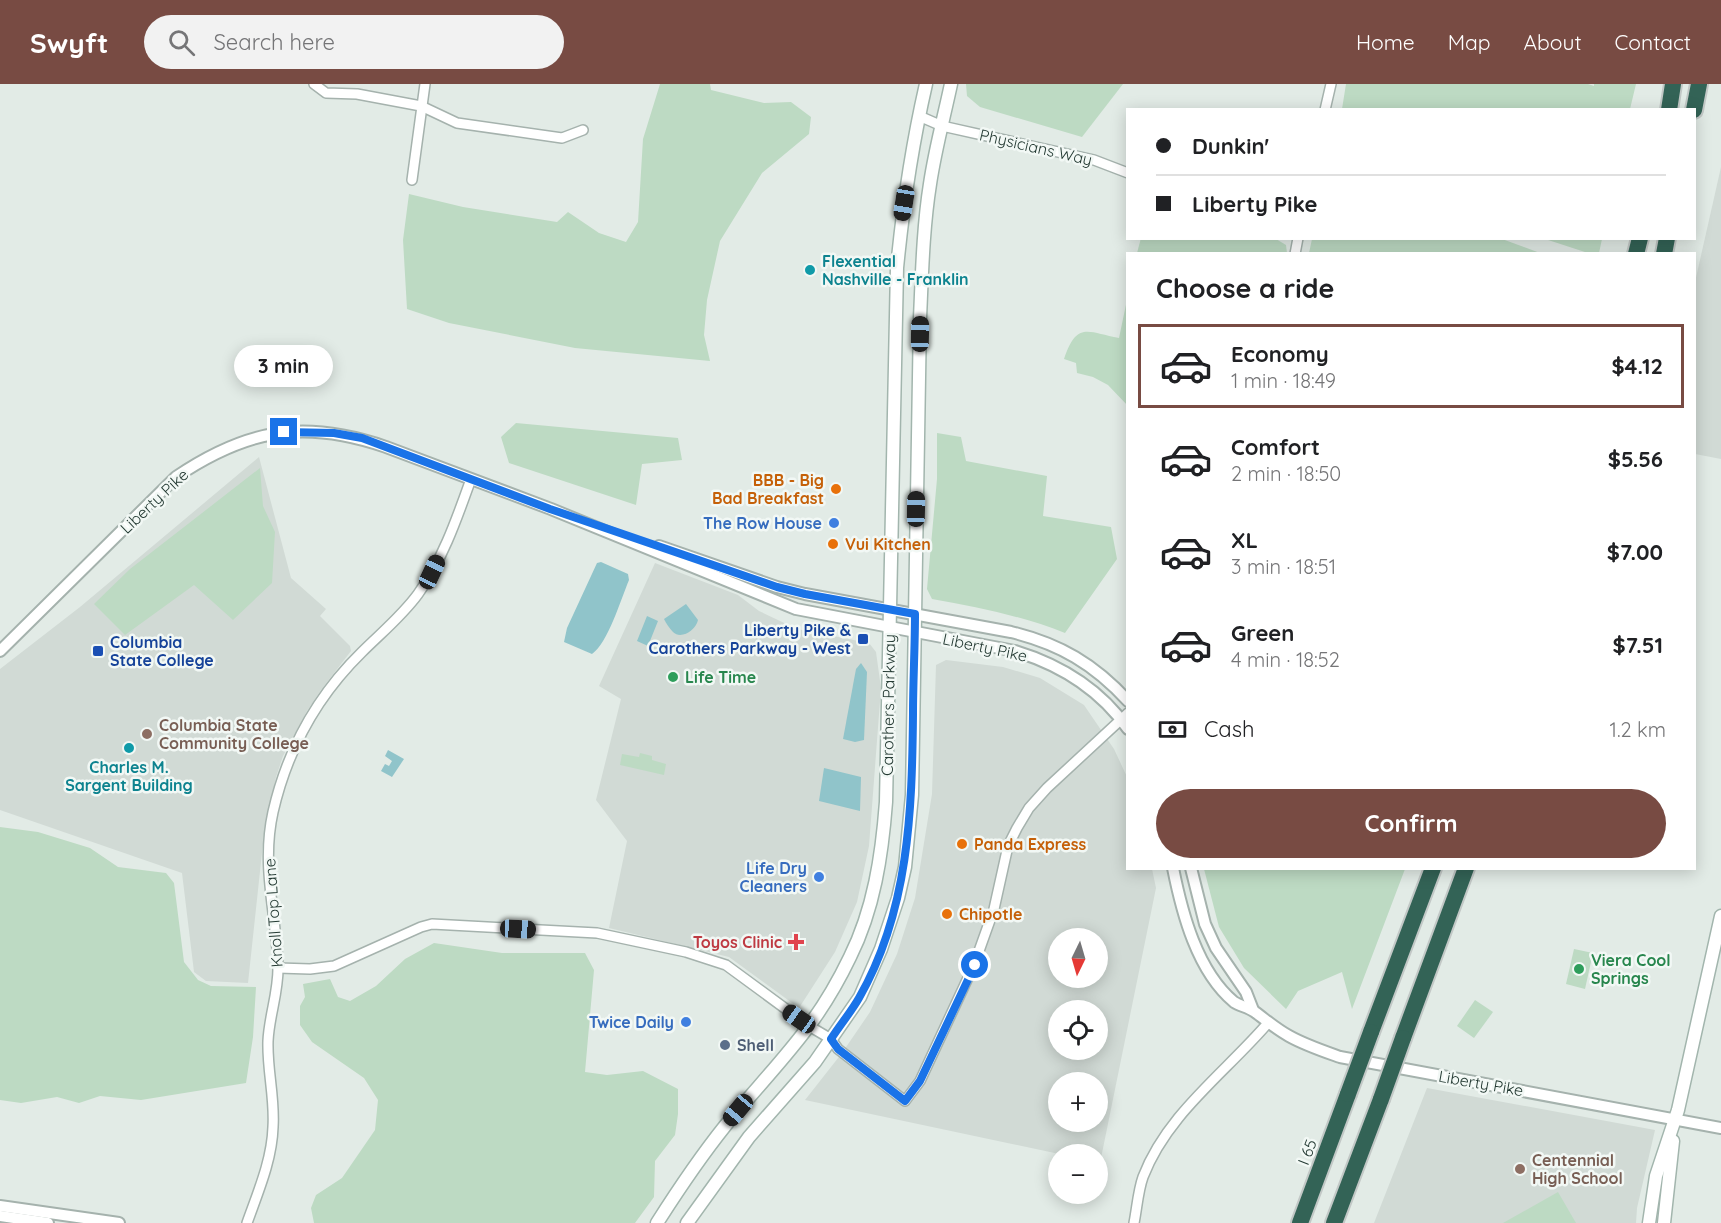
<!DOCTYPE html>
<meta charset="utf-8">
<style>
body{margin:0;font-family:Quicksand,sans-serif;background:#f2f2f2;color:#202124;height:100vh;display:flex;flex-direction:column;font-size:22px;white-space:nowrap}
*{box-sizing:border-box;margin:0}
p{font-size:20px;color:#757577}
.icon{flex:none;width:33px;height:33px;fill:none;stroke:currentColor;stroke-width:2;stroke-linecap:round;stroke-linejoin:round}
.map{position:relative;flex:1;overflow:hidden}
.panel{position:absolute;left:1126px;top:168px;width:570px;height:618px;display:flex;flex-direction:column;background:#fff;border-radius:0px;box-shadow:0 3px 15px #0003}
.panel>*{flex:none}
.banner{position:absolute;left:1126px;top:24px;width:570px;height:132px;border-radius:0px;box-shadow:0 3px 15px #0003;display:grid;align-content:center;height:132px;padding:0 30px;background:#fff}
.needle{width:39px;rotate:185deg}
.buttons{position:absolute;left:1048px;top:844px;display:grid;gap:12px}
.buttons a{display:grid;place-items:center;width:60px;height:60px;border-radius:50%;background:#fff;box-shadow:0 3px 15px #0003;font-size:30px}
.end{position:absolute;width:27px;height:27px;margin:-14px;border:8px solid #1a73e8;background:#fff;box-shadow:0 0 0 3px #fff}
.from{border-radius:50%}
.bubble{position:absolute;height:42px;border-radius:21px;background:#fff;box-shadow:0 3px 15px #0003;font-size:20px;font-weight:800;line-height:42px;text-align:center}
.car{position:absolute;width:18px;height:36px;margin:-18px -9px;border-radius:8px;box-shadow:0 0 4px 2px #0007;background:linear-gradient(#222 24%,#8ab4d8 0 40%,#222 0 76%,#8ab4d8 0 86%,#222 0)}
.banner b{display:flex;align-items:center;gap:21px;height:57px;font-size:22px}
.banner b+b{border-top:2px solid #e0e0e0}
.banner i{width:15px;height:15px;background:#202124}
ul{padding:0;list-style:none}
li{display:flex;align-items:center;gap:18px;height:84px;margin:0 12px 9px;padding:0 18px;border:3px solid transparent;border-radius:0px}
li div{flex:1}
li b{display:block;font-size:22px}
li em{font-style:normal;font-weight:800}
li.on{border-color:#784b43}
li>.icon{width:54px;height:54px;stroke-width:1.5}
h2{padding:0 30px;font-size:27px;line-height:72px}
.pay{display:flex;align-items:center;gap:15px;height:66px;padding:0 30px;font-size:22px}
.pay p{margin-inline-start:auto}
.primary-button{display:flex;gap:12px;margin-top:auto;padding:12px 30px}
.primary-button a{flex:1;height:69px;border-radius:36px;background:#784b43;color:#fff;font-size:24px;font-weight:800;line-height:69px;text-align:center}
header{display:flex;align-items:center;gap:36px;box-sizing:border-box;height:84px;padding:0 30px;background:#784b43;color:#fff}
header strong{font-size:28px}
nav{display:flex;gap:33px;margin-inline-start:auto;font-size:21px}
.search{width:420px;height:54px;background:#f2f2f2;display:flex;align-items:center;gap:15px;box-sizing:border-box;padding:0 21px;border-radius:33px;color:#757577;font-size:22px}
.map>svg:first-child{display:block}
.built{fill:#d1dad5;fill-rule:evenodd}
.green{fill:#bddac3}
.water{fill:#90c4ca}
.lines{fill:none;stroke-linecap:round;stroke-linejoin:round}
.minor-casing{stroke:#a5b2ad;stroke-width:12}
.tertiary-casing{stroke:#a5b2ad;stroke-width:14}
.secondary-casing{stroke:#a2b5ad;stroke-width:15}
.motorway-casing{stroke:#c2c8c6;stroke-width:20}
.minor{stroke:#fff;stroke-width:9}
.tertiary{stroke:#fff;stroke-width:10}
.secondary{stroke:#fff;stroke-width:12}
.motorway{stroke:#336356;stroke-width:16}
.motorway-bridge-casing{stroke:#c2c8c6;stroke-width:20;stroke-linecap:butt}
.motorway-bridge{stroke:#336356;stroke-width:16}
.route{stroke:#1a73e8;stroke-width:8}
.culture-dot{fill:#0f9aa8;stroke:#f2f8f5;stroke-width:2}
.food-dot{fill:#e8710a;stroke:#f2f8f5;stroke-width:2}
.shop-dot{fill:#3f7fe0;stroke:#f2f8f5;stroke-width:2}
.transit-dot{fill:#1a4fb4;stroke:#f2f8f5;stroke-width:2}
.leisure-dot{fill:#2e9e5b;stroke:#f2f8f5;stroke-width:2}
.education-dot{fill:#8d6e63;stroke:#f2f8f5;stroke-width:2}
.health-dot{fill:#e0444e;stroke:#f2f8f5;stroke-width:2}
.service-dot{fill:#5c6f8a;stroke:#f2f8f5;stroke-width:2}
.labels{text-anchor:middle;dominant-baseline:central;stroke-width:5;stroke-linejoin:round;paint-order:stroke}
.street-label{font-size:16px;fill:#243a33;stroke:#f2f8f5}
.culture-label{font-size:16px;font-weight:bold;fill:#0d838f;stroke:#f2f8f5;text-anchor:start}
.food-label{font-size:16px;font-weight:bold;fill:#c56008;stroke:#f2f8f5;text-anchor:start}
.shop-label{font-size:16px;font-weight:bold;fill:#366cbe;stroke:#f2f8f5;text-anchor:end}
.transit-label{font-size:16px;font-weight:bold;fill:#164399;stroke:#f2f8f5;text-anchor:end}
.leisure-label{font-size:16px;font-weight:bold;fill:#27864d;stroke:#f2f8f5;text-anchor:start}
.education-label{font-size:16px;font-weight:bold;fill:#785e54;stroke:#f2f8f5;text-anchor:start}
.health-label{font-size:16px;font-weight:bold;fill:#be3a42;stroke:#f2f8f5;text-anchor:end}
.service-label{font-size:16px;font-weight:bold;fill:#4e5e75;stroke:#f2f8f5;text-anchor:start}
</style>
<header>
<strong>Swyft</strong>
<div class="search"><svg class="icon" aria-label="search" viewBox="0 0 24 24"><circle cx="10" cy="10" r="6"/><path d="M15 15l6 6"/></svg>Search here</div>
<nav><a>Home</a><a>Map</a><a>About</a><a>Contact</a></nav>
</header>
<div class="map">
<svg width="1721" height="1139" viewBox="0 0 1721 1139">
<rect width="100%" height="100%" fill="#e2ebe6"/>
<!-- built -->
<g class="built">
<path d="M1721 83V375L1695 370V198Z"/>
<path d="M259 373 291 494 326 525 320 532 350 562 351 567 321 606 307 627 283 672 276 693 264 750 248 899 206 897 194 888 182 789 0 726V585L80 523Z"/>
<path d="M655 479 738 511 759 527 797 545 869 559 876 568 881 604 869 762 857 818 835 868 799 924 729 873 609 844 627 757 596 716 621 615 599 602Z"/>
<path d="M946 576 1003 583 1040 594 1084 621 1114 665 1128 695V784L1152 785 1156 804 1100 1079 1098 1078V1071H1064L805 1016 842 969 870 928 897 870 915 814 932 710 936 581ZM1059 855H1098V894H1059ZM1059 927H1098V966H1059ZM1059 999H1098V1038H1059Z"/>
<path d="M1427 1004 1655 1046 1637 1124 1636 1139H1374Z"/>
</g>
<!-- green -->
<g class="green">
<path d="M660 0H710L711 6 764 19 791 18 811 33 809 50 762 89 720 157 707 216 704 251 710 277 575 264 449 239 407 225 403 156 409 110 463 123 557 138 568 128 599 149 626 158 638 138 643 55Z"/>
<path d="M966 0H1123L1082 53 980 23 967 12Z"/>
<path d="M1346 0H1588L1594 2V0H1636L1630 25H1342Z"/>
<path d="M1141 154 1276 155 1286 161 1287 169H1137Z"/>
<path d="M1312 155H1502L1540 169H1309Z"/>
<path d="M1545 155 1602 154V155L1599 169H1588Z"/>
<path d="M1128 211V322L1108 301 1093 293 1077 289 1076 279 1064 275C1077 237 1087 248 1119 254Z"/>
<path d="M516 339 678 354 682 376 642 380 636 421 509 379 501 353Z"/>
<path d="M937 349 961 353 966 377 1047 392 1043 432 1111 443 1117 475 1065 549C1022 532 978 523 932 515L927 505 937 395Z"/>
<path d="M260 384 263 422 275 448 272 499 233 536 194 501 125 551 94 520 130 485Z"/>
<path d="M640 669 652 672V676L666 680 664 691 620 681 622 670 639 673Z"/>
<path d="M0 743 38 748 90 764 118 783 166 789 174 799 184 878 198 896 211 902 256 903 253 953 246 999 141 1016 100 1012 79 1019 57 1013 21 1019 0 1016Z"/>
<path d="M1204 785H1405L1352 925 1342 888 1298 907 1286 925 1244 884 1219 843Z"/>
<path d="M434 859 502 869H585L594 886 585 988 607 991 643 987 678 1005V1030L675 1051 655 1077 654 1113 635 1139H314L311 1124 316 1111 342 1094 375 1046 378 1016 364 994 312 958 300 941V922L305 913 303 900 330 895 338 913 350 917 376 902 405 875Z"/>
<path d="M1574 865 1593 869 1585 905 1566 900Z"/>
<path d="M1475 916 1493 928 1474 954 1457 942Z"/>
<path d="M1558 1108 1576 1139H1503Z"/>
</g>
<!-- water -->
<g class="water">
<path d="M601 478 628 490 629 496C621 515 608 559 592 570L564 558 567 544 597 479Z"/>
<path d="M686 520 698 536C696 546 681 556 673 548 669 544 666 539 664 535Z"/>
<path d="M647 532 658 537 648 562 637 557Z"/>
<path d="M861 579 867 588 864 656 855 658 843 655 856 585Z"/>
<path d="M388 666 404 675 392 693 381 687 385 680 389 682 392 677 385 672Z"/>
<path d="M824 684 861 693 860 727 819 717Z"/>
</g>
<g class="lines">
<!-- minor casing -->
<g class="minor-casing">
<g id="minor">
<path d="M314 0 326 9 357 10 421 22 457 39 562 54 583 46"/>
<path d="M1325 26 1331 0"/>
<path d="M919 32 942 42 1094 76 1128 89"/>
<path d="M412 96 425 0"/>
<path d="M1295 170 1298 154"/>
<path d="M278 884 310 885 334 882 421 843 432 840 597 849 686 868 726 881 809 942 831 955 838 965 905 1017 920 997 974 881 994 825 1008 762 1017 744 1029 724 1047 704 1128 629"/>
<path d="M247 1139C258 1108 272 1076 273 1043 275 1014 267 986 268 957 269 932 279 907 278 881 276 828 261 782 273 728 287 667 317 612 362 568 381 549 402 532 418 510 443 475 457 434 471 395"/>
<path d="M1134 1139C1137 1124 1138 1107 1143 1093 1167 1030 1225 989 1268 939"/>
</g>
</g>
<!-- tertiary casing -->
<g class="tertiary-casing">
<g id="tertiary">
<path d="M659 462 777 503 805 510 1011 548C1060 560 1094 580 1128 617"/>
<path d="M0 567 176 393C247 345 304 335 386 363L551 425 796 525 1015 567C1061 581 1100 605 1128 645"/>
<path d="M1173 784C1182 829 1197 887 1234 918 1240 922 1248 923 1255 928 1266 936 1276 945 1289 952 1305 961 1323 967 1340 973L1721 1044"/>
<path d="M1191 784 1205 840 1216 864 1246 908 1253 926"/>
<path d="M0 1122 119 1139"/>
<path d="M0 1132 48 1139"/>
</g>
</g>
<!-- secondary casing -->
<g class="secondary-casing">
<g id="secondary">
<path d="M657 1139C678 1106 701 1072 725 1042 751 1010 780 980 805 947 822 925 838 898 850 873 874 825 882 771 886 718L897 184C903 122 912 61 926 0"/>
<path d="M687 1139 749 1053 815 978 860 913 881 865 898 814 905 783 912 711 920 234C922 190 923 144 930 100 935 66 944 33 951 0"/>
<path d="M1649 1139 1656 1092 1678 1026 1721 832"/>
<path d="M1664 1139 1673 1057"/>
</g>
</g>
<!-- motorway casing -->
<g class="motorway-casing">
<g id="motorway">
<path d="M1669 26 1673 0"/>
<path d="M1694 26 1699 0"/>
<path d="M1636 170 1640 154"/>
<path d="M1664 170 1667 154"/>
<path d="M1371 948 1433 784"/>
<path d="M1403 954 1466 784"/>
<path d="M1300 1139 1348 1010"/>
<path d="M1334 1139 1381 1015"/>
</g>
</g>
<!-- minor -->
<use href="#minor" class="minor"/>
<!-- tertiary -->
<use href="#tertiary" class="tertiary"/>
<!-- secondary -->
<use href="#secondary" class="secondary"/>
<!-- motorway -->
<use href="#motorway" class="motorway"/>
<!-- motorway-bridge casing -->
<g class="motorway-bridge-casing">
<g id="motorway-bridge">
<path d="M1348 1010 1371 948"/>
<path d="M1381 1015 1403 954"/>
</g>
</g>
<!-- motorway-bridge -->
<use href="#motorway-bridge" class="motorway-bridge"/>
</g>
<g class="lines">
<!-- route -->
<path class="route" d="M284 348 334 349 362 354 550 425 777 503 805 510 915 530C915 563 913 597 913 630 912 727 909 827 859 914 851 928 840 941 831 955L838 965 905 1017 920 997 975 881"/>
</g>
<!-- markers -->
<g class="culture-dot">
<circle cx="810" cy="186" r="6"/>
<circle cx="129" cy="664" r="6"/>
</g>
<g class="food-dot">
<circle cx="836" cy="405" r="6"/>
<circle cx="833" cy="460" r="6"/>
<circle cx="962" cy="760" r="6"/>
<circle cx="947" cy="830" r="6"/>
</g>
<g class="shop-dot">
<circle cx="834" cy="439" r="6"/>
<circle cx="819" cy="793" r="6"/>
<circle cx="686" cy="938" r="6"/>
</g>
<g class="transit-dot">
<rect x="857" y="549" width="12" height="12" rx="3"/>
<rect x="92" y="561" width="12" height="12" rx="3"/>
</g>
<g class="leisure-dot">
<circle cx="673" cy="593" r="6"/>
<circle cx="1579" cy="885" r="6"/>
</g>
<g class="education-dot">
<circle cx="147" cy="650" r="6"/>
<circle cx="1520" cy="1085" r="6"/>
</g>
<path class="health-dot" d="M793 849h6v6h6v6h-6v6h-6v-6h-6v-6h6z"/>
<circle class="service-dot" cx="725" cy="961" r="6"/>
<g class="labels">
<!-- street labels -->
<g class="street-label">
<text transform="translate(1036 63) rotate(13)">Physicians Way</text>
<text transform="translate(154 417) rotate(-43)">Liberty Pike</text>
<text transform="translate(985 563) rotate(12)">Liberty Pike</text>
<text transform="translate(888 621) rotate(-89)">Carothers Parkway</text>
<text transform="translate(273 829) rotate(-94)">Knoll Top Lane</text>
<text transform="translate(1481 999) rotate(10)">Liberty Pike</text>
<text transform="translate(1307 1068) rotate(-69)">I 65</text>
</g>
<!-- culture labels -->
<g class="culture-label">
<text x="822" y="177">Flexential<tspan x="822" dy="18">Nashville - Franklin</tspan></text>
<text x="129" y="683" text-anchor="middle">Charles M.<tspan x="129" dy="18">Sargent Building</tspan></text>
</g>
<!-- food labels -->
<g class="food-label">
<text x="824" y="396" text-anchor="end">BBB - Big<tspan x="824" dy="18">Bad Breakfast</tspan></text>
<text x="845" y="460">Vui Kitchen</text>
<text x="974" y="760">Panda Express</text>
<text x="959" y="830">Chipotle</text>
</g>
<!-- shop labels -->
<g class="shop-label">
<text x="822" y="439">The Row House</text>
<text x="807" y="784">Life Dry<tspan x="807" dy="18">Cleaners</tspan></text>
<text x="674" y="938">Twice Daily</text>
</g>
<!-- transit labels -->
<g class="transit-label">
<text x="851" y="546">Liberty Pike &amp;<tspan x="851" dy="18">Carothers Parkway - West</tspan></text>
<text x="110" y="558" text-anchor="start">Columbia<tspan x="110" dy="18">State College</tspan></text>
</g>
<!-- leisure labels -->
<g class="leisure-label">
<text x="685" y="593">Life Time</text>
<text x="1591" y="876">Viera Cool<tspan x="1591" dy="18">Springs</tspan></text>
</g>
<!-- education labels -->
<g class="education-label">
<text x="159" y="641">Columbia State<tspan x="159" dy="18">Community College</tspan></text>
<text x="1532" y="1076">Centennial<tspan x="1532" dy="18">High School</tspan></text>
</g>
<!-- health labels -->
<g class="health-label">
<text x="782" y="858">Toyos Clinic</text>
</g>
<!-- service labels -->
<g class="service-label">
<text x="737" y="961">Shell</text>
</g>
</g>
</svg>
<div class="buttons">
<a><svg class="needle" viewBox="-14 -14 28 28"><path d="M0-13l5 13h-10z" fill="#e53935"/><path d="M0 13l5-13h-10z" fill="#757577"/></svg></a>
<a><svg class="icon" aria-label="locate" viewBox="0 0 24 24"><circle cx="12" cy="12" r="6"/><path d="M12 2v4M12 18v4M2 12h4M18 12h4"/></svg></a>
<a>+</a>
<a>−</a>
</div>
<i class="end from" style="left:975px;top:881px"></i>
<i class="end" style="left:284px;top:348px"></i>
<div class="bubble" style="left:234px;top:261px;width:99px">3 min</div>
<i class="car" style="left:904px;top:119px;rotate:189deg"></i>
<i class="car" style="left:920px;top:250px;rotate:1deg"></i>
<i class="car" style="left:916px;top:425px;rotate:1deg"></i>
<i class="car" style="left:432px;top:488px;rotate:25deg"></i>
<i class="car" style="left:518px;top:845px;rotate:93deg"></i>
<i class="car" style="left:799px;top:935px;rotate:305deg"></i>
<i class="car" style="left:738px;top:1026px;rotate:220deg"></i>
<div class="banner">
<b><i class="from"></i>Dunkin'</b>
<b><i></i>Liberty Pike</b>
</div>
<section class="panel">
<h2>Choose a ride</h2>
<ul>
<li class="on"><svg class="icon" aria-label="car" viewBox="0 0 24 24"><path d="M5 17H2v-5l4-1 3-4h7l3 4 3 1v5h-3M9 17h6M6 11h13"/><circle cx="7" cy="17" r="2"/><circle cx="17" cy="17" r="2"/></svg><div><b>Economy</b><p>1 min · 18:49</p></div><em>$4.12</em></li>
<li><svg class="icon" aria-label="car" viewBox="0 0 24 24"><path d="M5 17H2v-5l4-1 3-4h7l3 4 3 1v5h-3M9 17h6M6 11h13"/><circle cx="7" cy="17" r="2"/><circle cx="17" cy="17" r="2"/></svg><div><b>Comfort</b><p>2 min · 18:50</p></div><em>$5.56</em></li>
<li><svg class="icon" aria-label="car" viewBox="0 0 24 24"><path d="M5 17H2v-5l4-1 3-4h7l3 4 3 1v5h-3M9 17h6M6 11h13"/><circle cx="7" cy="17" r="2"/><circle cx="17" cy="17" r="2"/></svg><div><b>XL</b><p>3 min · 18:51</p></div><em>$7.00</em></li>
<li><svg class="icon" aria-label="car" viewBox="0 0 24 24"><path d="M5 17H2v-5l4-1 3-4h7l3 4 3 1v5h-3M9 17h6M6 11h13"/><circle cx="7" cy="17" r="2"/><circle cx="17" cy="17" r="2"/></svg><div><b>Green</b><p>4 min · 18:52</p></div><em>$7.51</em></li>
</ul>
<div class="pay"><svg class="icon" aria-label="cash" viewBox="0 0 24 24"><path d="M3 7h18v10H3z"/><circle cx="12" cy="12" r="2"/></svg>Cash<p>1.2 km</p></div>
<div class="primary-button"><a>Confirm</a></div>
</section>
</div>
